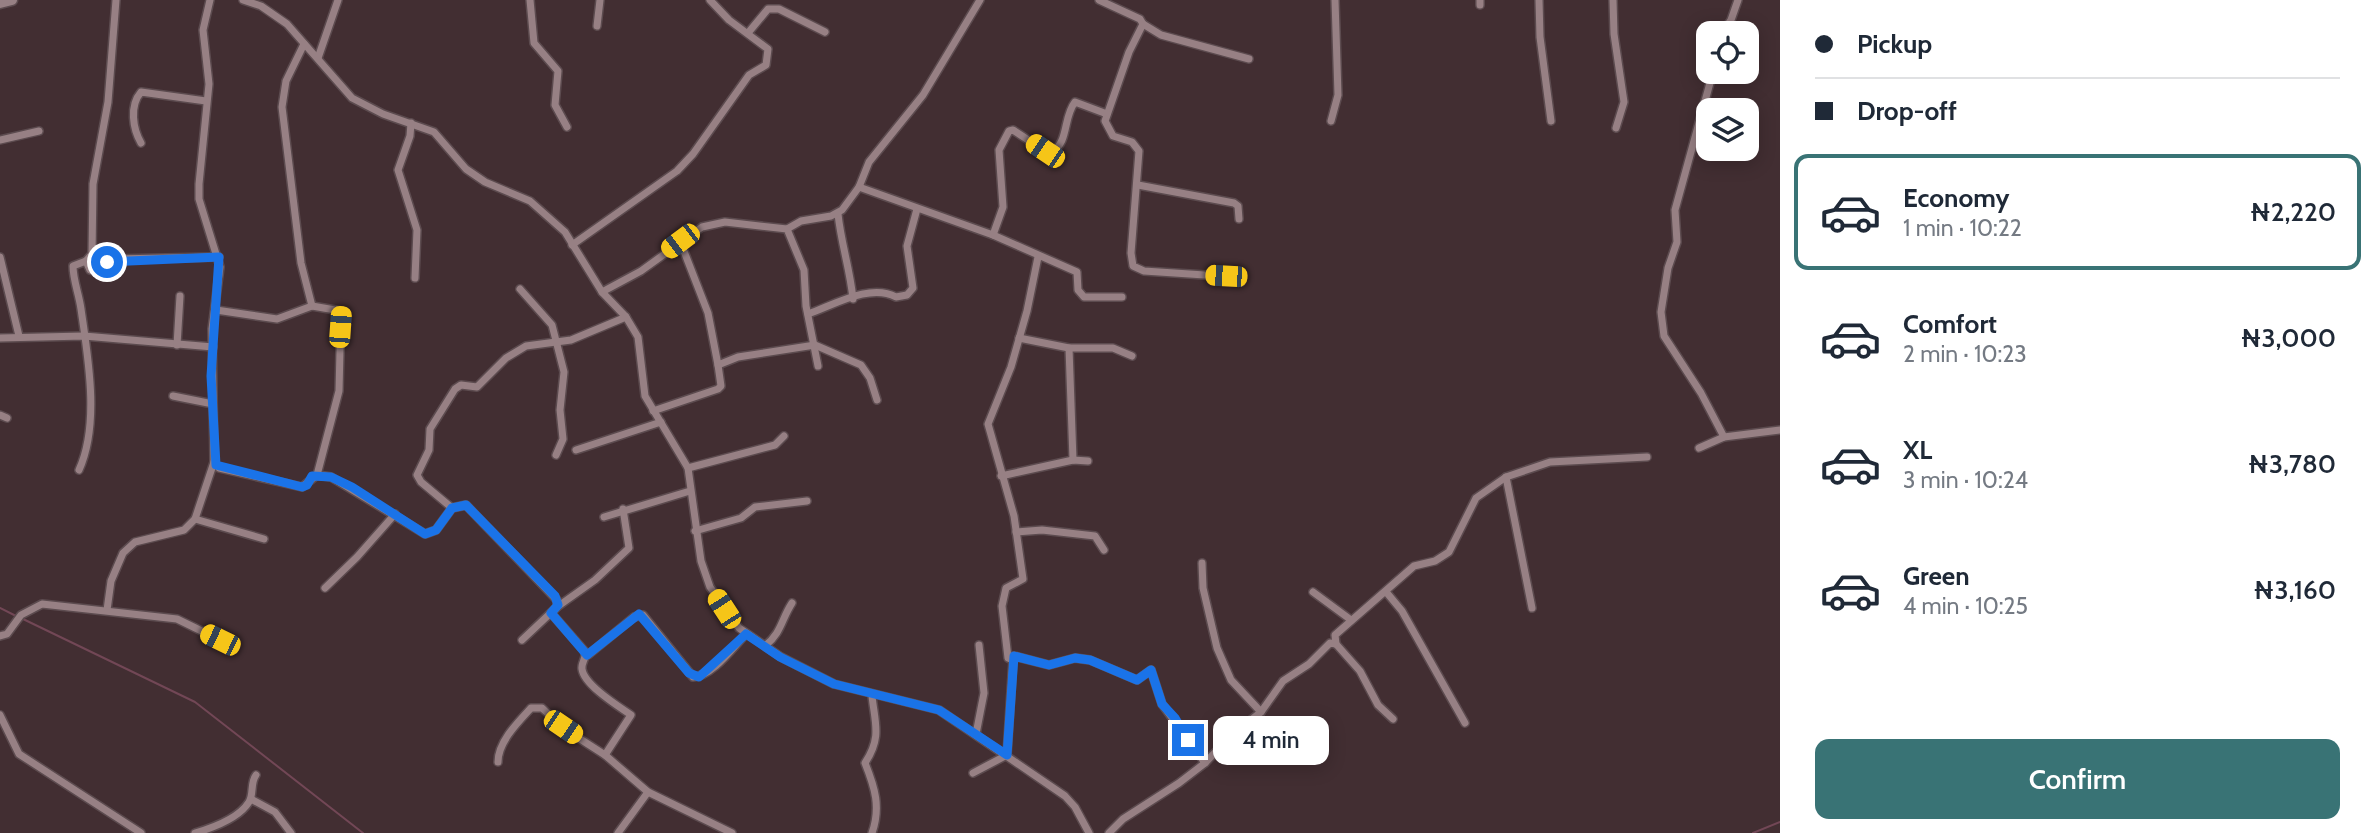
<!DOCTYPE html>
<meta charset="utf-8">
<style>
body{margin:0;font-family:Cabin,sans-serif;background:#f6f6f7;color:#1f2937;height:100vh;display:flex;flex-direction:column;font-size:26px;white-space:nowrap}
*{box-sizing:border-box;margin:0}
p{font-size:23px;color:#747a83}
.icon{flex:none;width:38px;height:38px;fill:none;stroke:currentColor;stroke-width:2;stroke-linecap:round;stroke-linejoin:round}
.map{position:relative;flex:1;overflow:hidden}
.details{display:flex;flex-direction:column;background:#fff;width:595px}
.details>*{flex:none}
.guide{display:grid;align-content:center;height:154px;padding:0 35px;background:#fff}
.tools{position:absolute;left:1696px;top:21px;display:grid;gap:14px}
.tools a{display:grid;place-items:center;width:63px;height:63px;border-radius:14px;background:#fff;box-shadow:0 4px 18px #0003;font-size:35px}
.end{position:absolute;width:32px;height:32px;margin:-16px;border:9px solid #1a73e8;background:#fff;box-shadow:0 0 0 4px #fff}
.from{border-radius:50%}
.bubble{position:absolute;height:49px;border-radius:14px;background:#fff;box-shadow:0 4px 18px #0003;font-size:23px;font-weight:600;line-height:49px;text-align:center}
.car{position:absolute;width:21px;height:42px;margin:-21px -10px;border-radius:9px;box-shadow:0 0 5px 2px #0007;background:linear-gradient(#f5c518 24%,#345 0 40%,#f5c518 0 76%,#345 0 86%,#f5c518 0)}
.guide b{display:flex;align-items:center;gap:24px;height:66px;font-size:26px}
.guide b+b{border-top:2px solid #e0e1e3}
.guide i{width:18px;height:18px;background:#1f2937}
ul{padding:0;list-style:none}
li{display:flex;align-items:center;gap:21px;height:116px;margin:0 14px 10px;padding:0 21px;border:4px solid transparent;border-radius:14px}
li div{flex:1}
li b{display:block;font-size:26px}
li em{font-style:normal;font-weight:600}
li.on{border-color:#397375}
li>.icon{width:63px;height:63px;stroke-width:1.5}
.cta{display:flex;gap:14px;margin-top:auto;padding:14px 35px}
.cta a{flex:1;height:80px;border-radius:14px;background:#397375;color:#fff;font-size:28px;font-weight:600;line-height:80px;text-align:center}
main{display:flex;flex:1;min-height:0}
.map>svg:first-child{display:block}
.lines{fill:none;stroke-linecap:round;stroke-linejoin:round}
.stream{stroke:#724756;stroke-width:2}
.street-casing{stroke:#5c4b4f;stroke-width:10}
.secondary-casing{stroke:#5c4b4f;stroke-width:13}
.street{stroke:#978084;stroke-width:7}
.secondary{stroke:#978084;stroke-width:10}
.route{stroke:#1a73e8;stroke-width:9}
</style>
<main>
<div class="map">
<svg width="1780" height="833" viewBox="0 0 1780 833">
<rect width="100%" height="100%" fill="#422e32"/>
<g class="lines">
<!-- stream -->
<g class="stream">
<path d="M0 608 18 617"/>
<path d="M23 619 195 702 363 833"/>
<path d="M1753 833 1780 822"/>
</g>
<!-- street casing -->
<g class="street-casing">
<g id="street">
<path d="M243 0 261 6 287 24 352 98 383 114 434 132 466 169 485 182 530 201 565 232 602 292 626 317 638 337 645 396 688 468 701 561 710 587 739 628 781 657 834 684 939 710 1065 796 1075 807 1089 833"/>
<path d="M530 0 534 43 558 71 555 105 567 127"/>
<path d="M1099 0 1140 19 1143 24 1129 52 1105 121 1113 136 1132 142 1139 151 1131 253 1133 266 1144 271 1235 277 1241 282"/>
<path d="M1539 0 1540 37 1551 121"/>
<path d="M1613 0 1614 34 1624 102 1616 128"/>
<path d="M1480 5V0"/>
<path d="M1143 24 1161 35 1249 59"/>
<path d="M597 26 600 0"/>
<path d="M748 33 768 9H779L825 32"/>
<path d="M1722 33 1731 20 1738 0"/>
<path d="M304 44 286 81 282 107 301 263 312 306"/>
<path d="M318 58 338 0"/>
<path d="M1713 72 1675 210 1677 242 1668 268 1661 312 1664 336 1701 393 1724 437"/>
<path d="M1331 121 1338 95 1335 0"/>
<path d="M411 123 410 136 398 170 417 230 415 278"/>
<path d="M0 140 39 131"/>
<path d="M141 143C133 129 129 106 141 92L206 101"/>
<path d="M1138 185 1234 203 1238 206 1239 219"/>
<path d="M859 187 993 235 1077 272 1078 290 1084 297H1122"/>
<path d="M838 214C841 243 850 269 853 299"/>
<path d="M787 229 801 221 831 216 842 210 859 187 869 162 923 95 980 0"/>
<path d="M993 235 1003 207 999 150 1009 131 1013 130 1045 151 1052 152C1069 142 1063 117 1075 102L1107 114"/>
<path d="M680 241 708 313 718 365 738 357 815 345 861 365 870 378 877 400"/>
<path d="M572 245 677 171 693 154 749 75 766 65 768 49 729 20 710 0"/>
<path d="M0 257 19 336"/>
<path d="M1038 257 1027 311 1011 367 988 424 1014 516 1023 579 1006 588 1002 606 1008 658 1013 660 1014 656 1049 665 1075 658 1090 660 1137 680 1151 670 1162 704 1205 763"/>
<path d="M86 261 90 270 105 273 107 261 113 259 219 257"/>
<path d="M520 289 552 325 564 372 560 410 563 439 556 455"/>
<path d="M602 292 641 271 702 227 725 222 787 229 804 270 806 306 818 366"/>
<path d="M216 310 277 319 312 306 341 311 339 391 317 475"/>
<path d="M808 314C834 305 870 283 896 297L907 295 913 288 907 246 917 209"/>
<path d="M0 338 84 336 213 347"/>
<path d="M1019 338 1069 348H1113L1132 356"/>
<path d="M177 345 180 296"/>
<path d="M1069 348 1073 460"/>
<path d="M173 396 213 404"/>
<path d="M653 411 718 389 721 386 718 365"/>
<path d="M0 415 7 418"/>
<path d="M1699 448 1724 437 1780 430"/>
<path d="M576 450 661 422"/>
<path d="M214 462 219 468 302 487 317 475 331 477 425 534 436 530 452 508 466 505 557 600V607L522 640"/>
<path d="M688 468 775 445 784 436"/>
<path d="M79 470C100 424 88 358 81 309 79 294 73 280 73 266L86 261 92 254 93 184 108 102 116 0"/>
<path d="M1001 476 1073 460 1088 461"/>
<path d="M1506 477 1532 608"/>
<path d="M452 508 421 482 417 475 429 450 430 429 455 389 461 385 477 387 506 358 526 346 571 340 626 317"/>
<path d="M604 517 690 491"/>
<path d="M195 519 264 539"/>
<path d="M695 531 741 518 755 507 807 501"/>
<path d="M1016 532 1042 530 1095 536 1104 550"/>
<path d="M1202 563 1203 588 1217 648 1231 680 1261 712"/>
<path d="M325 588 357 557 395 514"/>
<path d="M1313 592 1351 620"/>
<path d="M1387 593 1402 611 1465 723"/>
<path d="M557 607 595 580 629 548 623 509"/>
<path d="M107 610 111 581 123 553 135 542 184 530 195 519 214 462 212 329 220 267 199 199V184L209 84 203 30 210 0"/>
<path d="M551 613 588 655 634 617 643 615 693 677C713 676 733 647 746 634"/>
<path d="M0 636 7 634 21 615 42 604 177 619 220 640"/>
<path d="M1336 644 1335 635 1414 566 1435 561 1449 552 1476 498 1506 477 1550 462 1647 457"/>
<path d="M765 646C782 632 781 620 792 603"/>
<path d="M585 653C586 659 581 663 582 669 584 685 618 706 631 715L605 755"/>
<path d="M0 715 19 754 141 833"/>
<path d="M976 734 984 693 979 645"/>
<path d="M498 762C498 742 518 722 531 708H542L563 728 605 755 648 792 732 833"/>
<path d="M973 773 1007 755 1013 660"/>
<path d="M251 799 275 812 291 833"/>
<path d="M195 833C212 828 239 818 249 802 254 794 250 783 256 775"/>
<path d="M618 833 648 792"/>
<path d="M872 833C881 807 875 788 865 763 882 737 875 724 872 696"/>
<path d="M1109 833 1123 819 1179 783 1205 763 1232 735 1261 712 1283 681 1309 664 1330 643 1336 644 1360 671 1378 705 1393 719"/>
</g>
</g>
<!-- secondary casing -->
<g class="secondary-casing">
<path id="secondary" d="M0 3 12 0"/>
</g>
<!-- street -->
<use href="#street" class="street"/>
<!-- secondary -->
<use href="#secondary" class="secondary"/>
</g>
<g class="lines">
<!-- route -->
<path class="route" d="M107 262 219 257 211 376 216 465 302 487 307 485 312 476 331 477 352 487 425 534 436 530 452 508 466 505 555 596 558 605 551 613 587 655 639 614 689 673 699 677 746 634 780 657 834 684 939 710 1007 755 1014 656 1049 665 1075 658 1090 660 1137 680 1151 670 1162 704 1175 718 1188 740"/>
</g>
</svg>
<div class="tools">
<a><svg class="icon" aria-label="locate" viewBox="0 0 24 24"><circle cx="12" cy="12" r="6"/><path d="M12 2v4M12 18v4M2 12h4M18 12h4"/></svg></a>
<a><svg class="icon" aria-label="layers" viewBox="0 0 24 24"><path d="M12 4l9 5-9 5-9-5zM3 14l9 5 9-5"/></svg></a>
</div>
<i class="end from" style="left:107px;top:262px"></i>
<i class="end" style="left:1188px;top:740px"></i>
<div class="bubble" style="left:1213px;top:716px;width:116px">4 min</div>
<i class="car" style="left:1045px;top:151px;rotate:304deg"></i>
<i class="car" style="left:680px;top:241px;rotate:233deg"></i>
<i class="car" style="left:1226px;top:276px;rotate:273deg"></i>
<i class="car" style="left:340px;top:327px;rotate:4deg"></i>
<i class="car" style="left:724px;top:609px;rotate:327deg"></i>
<i class="car" style="left:220px;top:640px;rotate:296deg"></i>
<i class="car" style="left:563px;top:727px;rotate:124deg"></i>
</div>
<section class="details">
<div class="guide">
<b><i class="from"></i>Pickup</b>
<b><i></i>Drop-off</b>
</div>
<ul>
<li class="on"><svg class="icon" aria-label="car" viewBox="0 0 24 24"><path d="M5 17H2v-5l4-1 3-4h7l3 4 3 1v5h-3M9 17h6M6 11h13"/><circle cx="7" cy="17" r="2"/><circle cx="17" cy="17" r="2"/></svg><div><b>Economy</b><p>1 min · 10:22</p></div><em>₦2,220</em></li>
<li><svg class="icon" aria-label="car" viewBox="0 0 24 24"><path d="M5 17H2v-5l4-1 3-4h7l3 4 3 1v5h-3M9 17h6M6 11h13"/><circle cx="7" cy="17" r="2"/><circle cx="17" cy="17" r="2"/></svg><div><b>Comfort</b><p>2 min · 10:23</p></div><em>₦3,000</em></li>
<li><svg class="icon" aria-label="car" viewBox="0 0 24 24"><path d="M5 17H2v-5l4-1 3-4h7l3 4 3 1v5h-3M9 17h6M6 11h13"/><circle cx="7" cy="17" r="2"/><circle cx="17" cy="17" r="2"/></svg><div><b>XL</b><p>3 min · 10:24</p></div><em>₦3,780</em></li>
<li><svg class="icon" aria-label="car" viewBox="0 0 24 24"><path d="M5 17H2v-5l4-1 3-4h7l3 4 3 1v5h-3M9 17h6M6 11h13"/><circle cx="7" cy="17" r="2"/><circle cx="17" cy="17" r="2"/></svg><div><b>Green</b><p>4 min · 10:25</p></div><em>₦3,160</em></li>
</ul>
<div class="cta"><a>Confirm</a></div>
</section>
</main>
